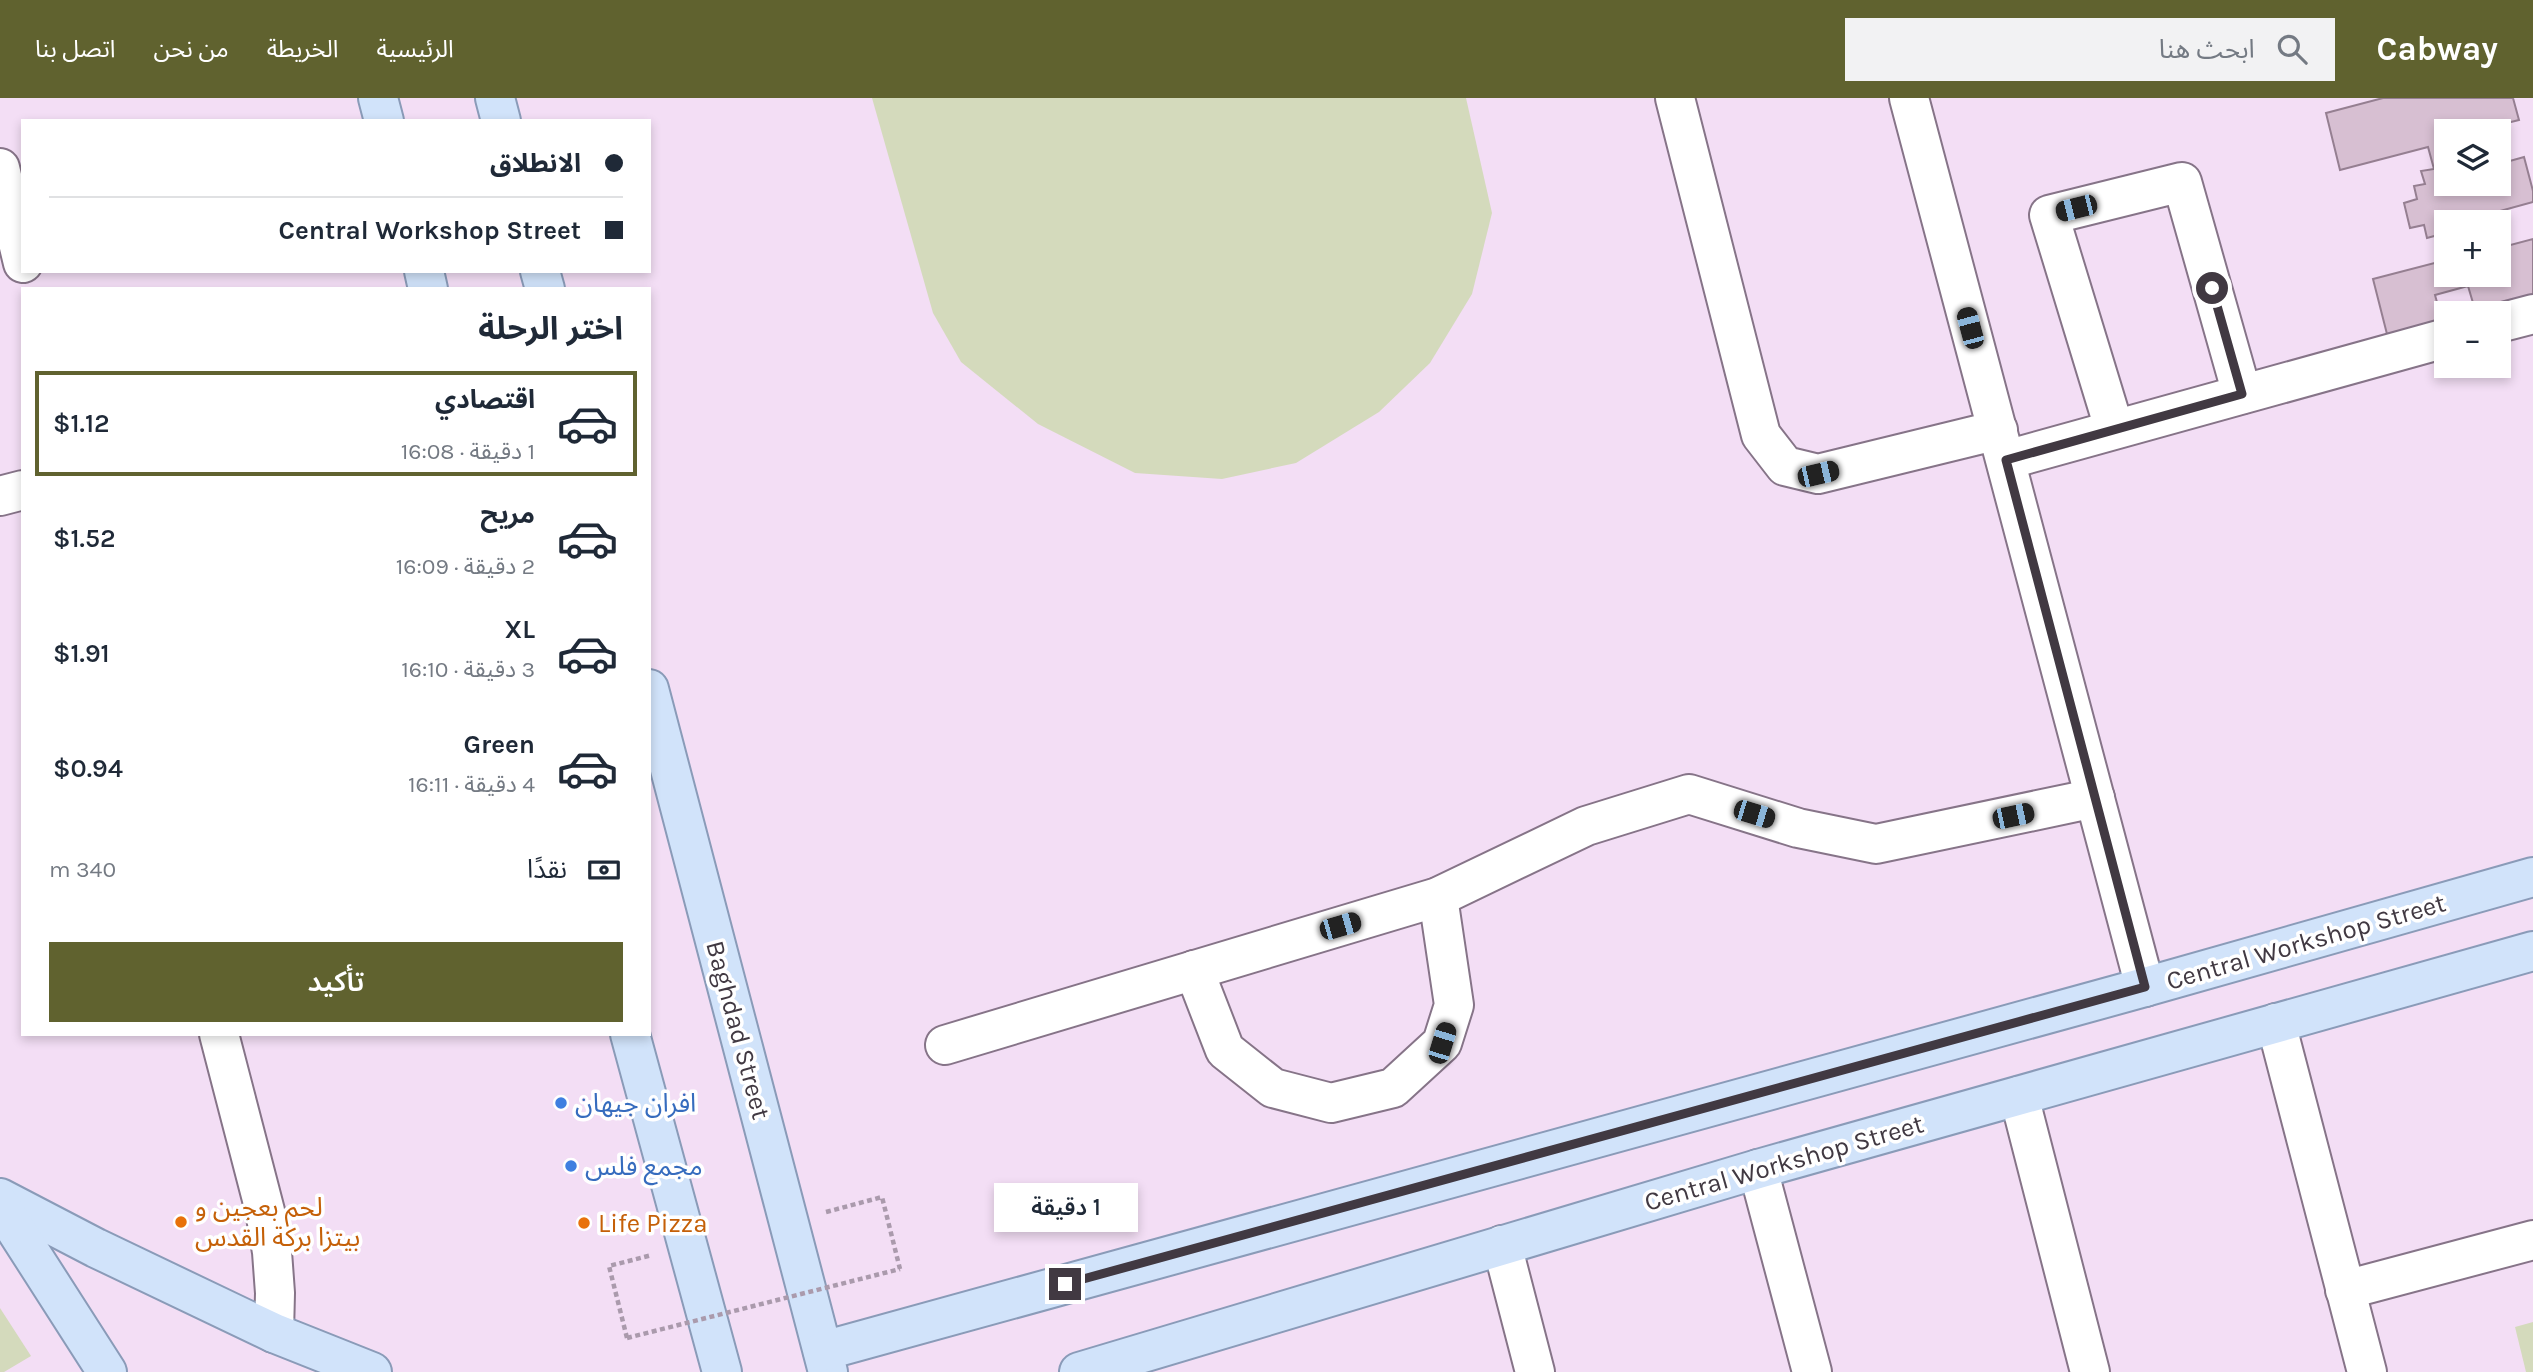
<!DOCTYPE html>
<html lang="ar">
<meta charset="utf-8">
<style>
body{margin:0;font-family:Karla,"Noto Sans Arabic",sans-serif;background:#f2f2f3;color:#1f2937;direction:rtl;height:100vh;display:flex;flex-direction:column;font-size:26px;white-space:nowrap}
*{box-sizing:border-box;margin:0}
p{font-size:23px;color:#747a83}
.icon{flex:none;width:38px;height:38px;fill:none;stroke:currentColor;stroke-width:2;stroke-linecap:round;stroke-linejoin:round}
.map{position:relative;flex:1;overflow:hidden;direction:ltr}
.drawer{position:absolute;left:21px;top:189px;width:630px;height:749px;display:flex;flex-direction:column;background:#fff;border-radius:0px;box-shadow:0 4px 10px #0003;direction:rtl}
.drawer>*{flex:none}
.guide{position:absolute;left:21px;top:21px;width:630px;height:154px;border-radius:0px;box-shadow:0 4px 10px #0003;direction:rtl;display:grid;align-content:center;height:154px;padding:0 28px;background:#fff}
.controls{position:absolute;left:2434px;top:21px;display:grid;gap:14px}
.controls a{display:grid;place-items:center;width:77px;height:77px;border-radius:0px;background:#fff;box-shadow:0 4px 10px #0003;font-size:35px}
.end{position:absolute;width:32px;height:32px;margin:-16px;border:9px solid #413942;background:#fff;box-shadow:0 0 0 4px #fff}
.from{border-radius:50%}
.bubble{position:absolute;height:49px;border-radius:0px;background:#fff;box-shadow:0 4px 10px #0003;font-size:23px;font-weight:600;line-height:49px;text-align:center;direction:rtl}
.car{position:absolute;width:21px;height:42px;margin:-21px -10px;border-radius:9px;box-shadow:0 0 5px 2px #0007;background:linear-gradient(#222 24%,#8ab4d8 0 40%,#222 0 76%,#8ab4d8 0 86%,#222 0)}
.guide b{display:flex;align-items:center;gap:24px;height:66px;font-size:26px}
.guide b+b{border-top:2px solid #e0e1e3}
.guide i{width:18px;height:18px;background:#1f2937}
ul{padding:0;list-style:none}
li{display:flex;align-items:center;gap:21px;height:105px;margin:0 14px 10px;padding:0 14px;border:4px solid transparent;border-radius:0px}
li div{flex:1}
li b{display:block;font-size:26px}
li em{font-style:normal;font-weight:600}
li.current{border-color:#60622f}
li>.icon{width:63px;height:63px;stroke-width:1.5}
h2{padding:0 28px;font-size:32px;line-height:84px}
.pay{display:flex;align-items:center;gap:18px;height:77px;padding:0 28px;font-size:26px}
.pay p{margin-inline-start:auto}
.button{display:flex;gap:14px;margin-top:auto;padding:14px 28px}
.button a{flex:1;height:80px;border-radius:0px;background:#60622f;color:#fff;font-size:28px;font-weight:600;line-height:80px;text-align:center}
header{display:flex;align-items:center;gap:42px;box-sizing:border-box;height:98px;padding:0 35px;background:#60622f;color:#fff}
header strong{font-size:33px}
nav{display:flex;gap:38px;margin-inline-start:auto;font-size:24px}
.search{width:490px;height:63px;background:#f2f2f3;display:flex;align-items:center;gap:18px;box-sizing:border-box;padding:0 24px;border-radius:0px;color:#747a83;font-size:26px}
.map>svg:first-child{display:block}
.green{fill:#d4dabc}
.building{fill:#d7bfd2;stroke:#957f91;stroke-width:2}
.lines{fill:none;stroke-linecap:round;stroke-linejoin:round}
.minor-casing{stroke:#867488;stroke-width:42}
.major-casing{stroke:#8a9bb8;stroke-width:42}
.path{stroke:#aa9aac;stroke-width:4.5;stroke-dasharray:5 3.5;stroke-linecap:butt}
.minor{stroke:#fff;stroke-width:38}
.major{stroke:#d1e3fa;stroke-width:38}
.path-bridge{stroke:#aa9aac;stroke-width:4.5;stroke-dasharray:5 3.5;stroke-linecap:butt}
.route{stroke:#413942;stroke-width:9}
.shop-dot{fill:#3f7fe0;stroke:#fff;stroke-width:2.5}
.food-dot{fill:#e8710a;stroke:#fff;stroke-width:2.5}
.labels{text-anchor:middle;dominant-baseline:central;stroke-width:7;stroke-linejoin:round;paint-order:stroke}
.street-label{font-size:26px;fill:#413942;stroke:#fff}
.shop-label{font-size:26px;fill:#366cbe;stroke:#fff;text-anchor:start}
.food-label{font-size:26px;fill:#c56008;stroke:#fff;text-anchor:start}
</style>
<header>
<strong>Cabway</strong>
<div class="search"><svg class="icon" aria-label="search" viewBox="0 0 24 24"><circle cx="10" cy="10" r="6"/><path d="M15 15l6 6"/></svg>ابحث هنا</div>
<nav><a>الرئيسية</a><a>الخريطة</a><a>من نحن</a><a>اتصل بنا</a></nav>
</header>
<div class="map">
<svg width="2533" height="1274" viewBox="0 0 2533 1274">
<rect width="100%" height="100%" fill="#f3def5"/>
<!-- green -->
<g class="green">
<path d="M872 0H1466L1492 115 1472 196 1430 265 1379 314 1296 365 1222 381 1135 375 1038 326 961 264 933 215Z"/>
<path d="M0 1210 31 1258 4 1274H0Z"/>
<path d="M2533 1224V1274H2526L2515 1229Z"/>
</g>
<!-- building -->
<g class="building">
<path d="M2383 0H2513L2519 22 2475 33H2446V86H2499V66L2524 59 2533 93V104L2482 118 2484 124H2446V148L2441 150 2438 137 2427 140 2424 127 2410 130 2404 105 2417 101 2414 88 2425 86 2421 73 2434 71 2428 49 2340 72 2326 15Z"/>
<path d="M2533 141V202L2476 215 2468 188 2435 197 2443 226 2388 240 2373 181 2446 162V177H2499V150Z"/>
</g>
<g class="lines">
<!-- minor casing -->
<g class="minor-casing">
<g id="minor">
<path d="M1675 0 1761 337 1785 368 1818 376 1998 332"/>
<path d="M1909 0 2145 889"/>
<path d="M0 70 23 165"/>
<path d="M2499 225 2533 216"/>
<path d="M2114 330 2049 117 2182 84 2242 296"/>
<path d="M2006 362 2446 240"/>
<path d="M0 398 23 392"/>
<path d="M1194 872 1225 952 1273 990 1331 1005 1393 990 1442 945 1454 907 1438 799"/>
<path d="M2276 925 2367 1274"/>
<path d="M219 936 265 1113 272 1154 275 1195 274 1235"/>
<path d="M945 947 1438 799 1586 728 1689 696 1798 730 1876 746 2095 700"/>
<path d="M2019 998 2090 1274"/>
<path d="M1758 1071 1812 1274"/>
<path d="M1502 1147 1535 1274"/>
<path d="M2345 1192 2533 1142"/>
</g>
</g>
<!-- major casing -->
<g class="major-casing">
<g id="major">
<path d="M378 0 384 23"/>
<path d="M495 0 501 23"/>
<path d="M424 173 428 191"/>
<path d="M540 173 545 191"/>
<path d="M649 591 828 1274"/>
<path d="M630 936 722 1274"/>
<path d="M0 1100 96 1150 274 1235 372 1274"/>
<path d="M0 1107 107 1274"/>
<path d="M823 1253 2145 889 2533 779"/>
<path d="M1079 1274 1758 1071 2533 853"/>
</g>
</g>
<!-- path -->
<g class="path">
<path d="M826 1114 882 1099 900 1171"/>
<path d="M627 1240 609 1168 652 1157"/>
</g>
<!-- minor -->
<use href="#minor" class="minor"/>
<!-- major -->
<use href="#major" class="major"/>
<!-- path-bridge -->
<path class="path-bridge" d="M627 1240 900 1171"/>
</g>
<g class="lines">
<!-- route -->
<path class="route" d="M1065 1186 2145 889 2006 362 2242 296 2212 190"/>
</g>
<!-- markers -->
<g class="shop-dot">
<circle cx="561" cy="1005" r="7"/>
<circle cx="571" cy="1068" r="7"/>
</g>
<g class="food-dot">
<circle cx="181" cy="1124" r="7"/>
<circle cx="584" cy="1125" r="7"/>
</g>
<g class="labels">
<!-- street labels -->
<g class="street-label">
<text transform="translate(2306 844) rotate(-16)">Central Workshop Street</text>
<text transform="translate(738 932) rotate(75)">Baghdad Street</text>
<text transform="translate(1784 1065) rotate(-16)">Central Workshop Street</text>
</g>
<!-- shop labels -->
<g class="shop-label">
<text x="575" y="1005">افران جيهان</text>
<text x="585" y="1068">مجمع فلس</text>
</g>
<!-- food labels -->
<g class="food-label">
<text x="195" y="1109">لحم بعجين و<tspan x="195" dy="30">بيتزا بركة القدس</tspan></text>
<text x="598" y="1125">Life Pizza</text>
</g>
</g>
</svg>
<div class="controls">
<a><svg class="icon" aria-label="layers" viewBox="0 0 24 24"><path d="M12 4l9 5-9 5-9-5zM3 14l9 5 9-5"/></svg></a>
<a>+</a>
<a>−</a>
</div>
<i class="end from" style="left:2212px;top:190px"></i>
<i class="end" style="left:1065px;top:1186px"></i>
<div class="bubble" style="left:994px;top:1085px;width:144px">1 دقيقة</div>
<i class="car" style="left:2076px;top:110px;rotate:256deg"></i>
<i class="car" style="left:1970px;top:230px;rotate:345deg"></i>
<i class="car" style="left:1818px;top:376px;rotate:77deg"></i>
<i class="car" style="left:1754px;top:716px;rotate:107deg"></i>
<i class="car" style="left:2013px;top:718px;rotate:78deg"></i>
<i class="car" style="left:1340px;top:828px;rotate:74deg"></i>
<i class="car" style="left:1442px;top:945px;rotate:17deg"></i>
<div class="guide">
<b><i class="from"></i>الانطلاق</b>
<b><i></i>Central Workshop Street</b>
</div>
<section class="drawer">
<h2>اختر الرحلة</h2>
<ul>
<li class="current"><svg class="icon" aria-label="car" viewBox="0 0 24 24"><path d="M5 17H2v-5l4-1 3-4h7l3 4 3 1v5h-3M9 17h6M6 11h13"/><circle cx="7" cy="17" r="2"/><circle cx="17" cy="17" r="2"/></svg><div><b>اقتصادي</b><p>1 دقيقة · 16:08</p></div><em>$1.12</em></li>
<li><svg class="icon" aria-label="car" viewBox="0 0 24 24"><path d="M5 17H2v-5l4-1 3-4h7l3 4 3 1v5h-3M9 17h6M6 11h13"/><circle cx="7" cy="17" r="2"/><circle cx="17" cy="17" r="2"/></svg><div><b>مريح</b><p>2 دقيقة · 16:09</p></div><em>$1.52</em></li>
<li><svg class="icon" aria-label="car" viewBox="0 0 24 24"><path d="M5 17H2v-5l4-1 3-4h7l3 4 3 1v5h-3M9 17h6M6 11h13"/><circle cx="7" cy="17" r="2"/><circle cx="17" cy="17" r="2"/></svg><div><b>XL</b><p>3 دقيقة · 16:10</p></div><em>$1.91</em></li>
<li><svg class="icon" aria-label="car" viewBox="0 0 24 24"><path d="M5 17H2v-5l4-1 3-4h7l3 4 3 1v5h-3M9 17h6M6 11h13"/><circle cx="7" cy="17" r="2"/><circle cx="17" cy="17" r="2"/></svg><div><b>Green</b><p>4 دقيقة · 16:11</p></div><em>$0.94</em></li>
</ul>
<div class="pay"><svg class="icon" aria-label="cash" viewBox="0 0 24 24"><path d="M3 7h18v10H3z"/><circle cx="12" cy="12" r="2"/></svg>نقدًا<p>340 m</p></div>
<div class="button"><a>تأكيد</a></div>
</section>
</div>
